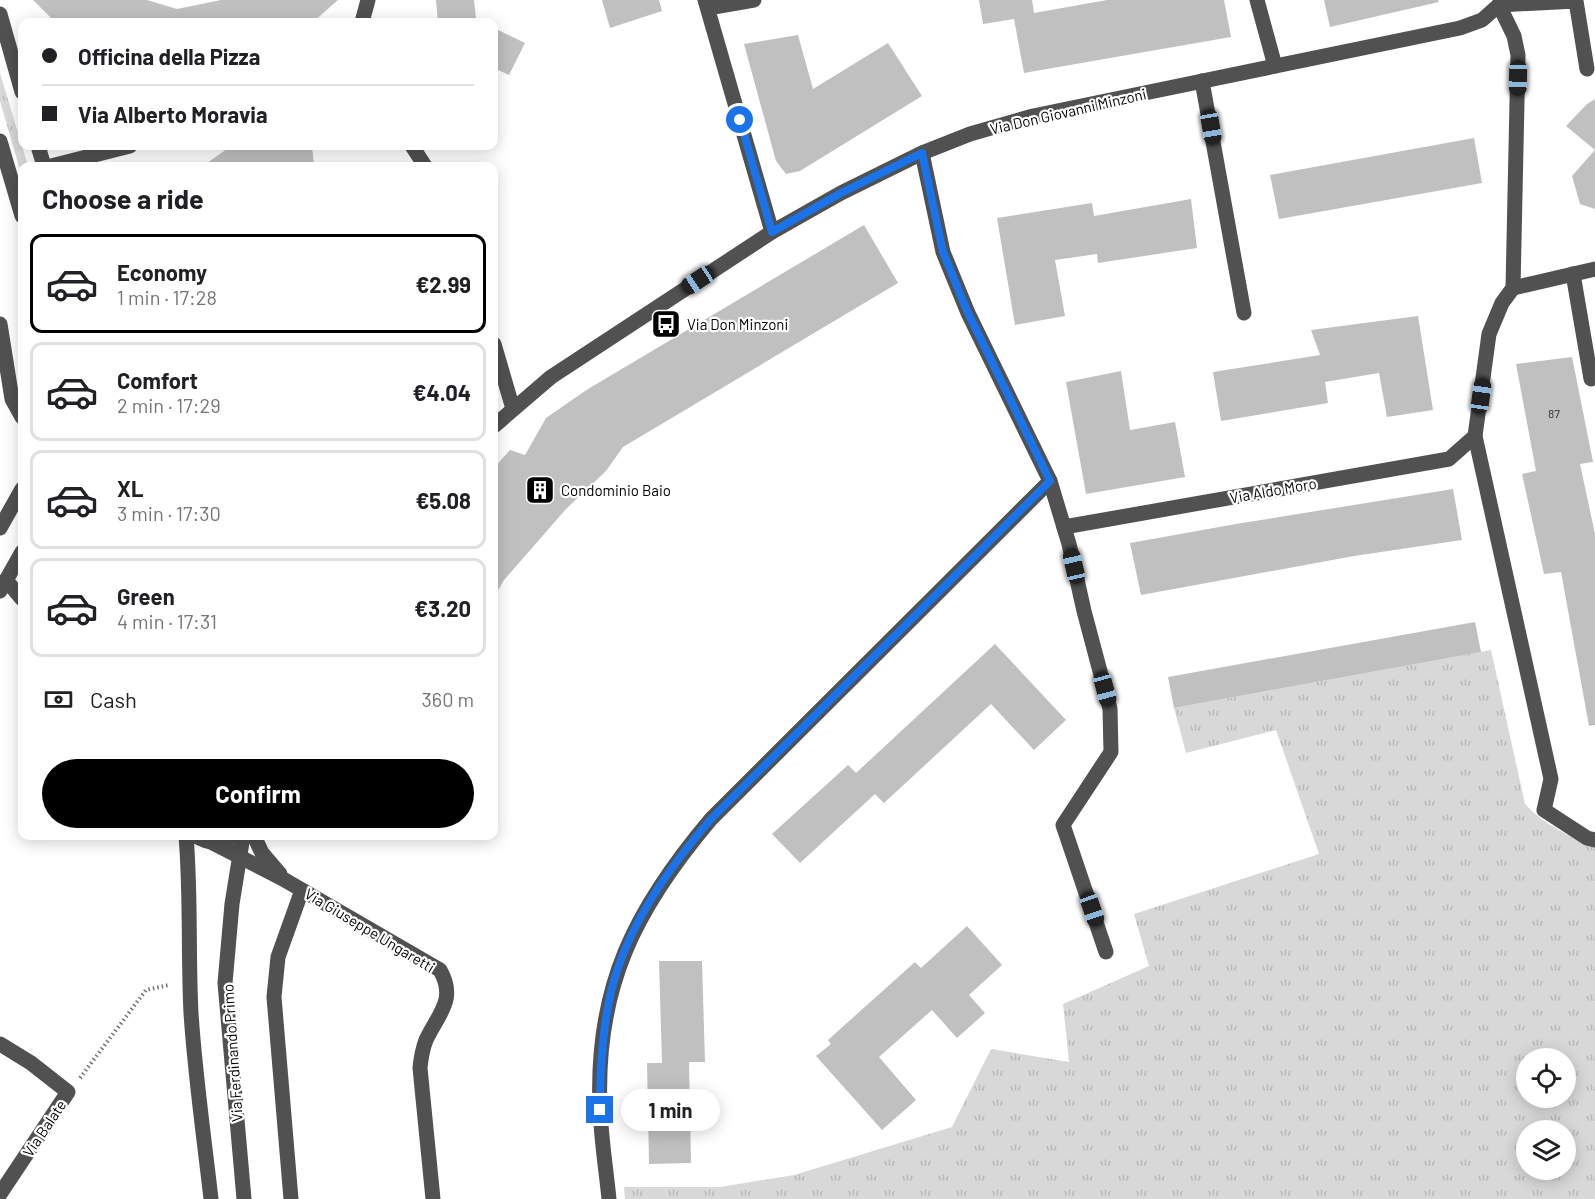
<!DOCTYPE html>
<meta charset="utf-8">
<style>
body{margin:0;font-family:Barlow,sans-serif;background:#f2f2f2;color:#202124;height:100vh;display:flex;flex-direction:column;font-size:22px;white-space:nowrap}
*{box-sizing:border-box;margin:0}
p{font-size:20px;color:#757577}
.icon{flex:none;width:33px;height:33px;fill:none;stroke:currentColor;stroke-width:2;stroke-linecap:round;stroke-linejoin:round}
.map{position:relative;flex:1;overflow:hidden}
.panel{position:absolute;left:18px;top:162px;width:480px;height:678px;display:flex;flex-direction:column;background:#fff;border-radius:12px;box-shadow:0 3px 15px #0003}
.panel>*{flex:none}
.hud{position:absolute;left:18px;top:18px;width:480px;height:132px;border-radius:12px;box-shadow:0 3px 15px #0003;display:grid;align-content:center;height:132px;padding:0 24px;background:#fff}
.buttons{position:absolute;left:1516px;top:1048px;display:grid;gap:12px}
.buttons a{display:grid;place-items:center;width:60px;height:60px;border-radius:50%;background:#fff;box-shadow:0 3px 15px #0003;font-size:30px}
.end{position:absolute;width:27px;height:27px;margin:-14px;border:8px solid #1a73e8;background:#fff;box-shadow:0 0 0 3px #fff}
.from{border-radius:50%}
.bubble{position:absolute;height:42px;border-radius:21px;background:#fff;box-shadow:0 3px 15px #0003;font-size:20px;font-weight:700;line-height:42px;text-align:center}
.car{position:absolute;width:18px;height:36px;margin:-18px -9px;border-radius:8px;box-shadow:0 0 4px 2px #0007;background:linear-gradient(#222 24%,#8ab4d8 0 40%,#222 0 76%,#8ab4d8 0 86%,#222 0)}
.hud b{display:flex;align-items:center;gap:21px;height:57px;font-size:22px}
.hud b+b{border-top:2px solid #e0e0e0}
.hud i{width:15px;height:15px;background:#202124}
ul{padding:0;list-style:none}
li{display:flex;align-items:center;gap:18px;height:99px;margin:0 12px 9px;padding:0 12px;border:3px solid #e0e0e0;border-radius:12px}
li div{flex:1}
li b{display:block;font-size:22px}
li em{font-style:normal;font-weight:700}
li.current{border-color:#000}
li>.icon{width:54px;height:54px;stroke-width:1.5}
h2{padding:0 24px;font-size:27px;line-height:72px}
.pay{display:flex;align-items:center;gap:15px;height:66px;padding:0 24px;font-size:22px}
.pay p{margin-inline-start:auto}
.primary-button{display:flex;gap:12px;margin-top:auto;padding:12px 24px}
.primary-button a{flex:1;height:69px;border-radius:36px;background:#000;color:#fff;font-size:24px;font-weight:700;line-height:69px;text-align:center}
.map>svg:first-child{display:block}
.grass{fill:url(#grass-tufts);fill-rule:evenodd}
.building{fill:#c0c0c0}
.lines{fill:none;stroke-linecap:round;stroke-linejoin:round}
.path{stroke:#737373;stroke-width:4;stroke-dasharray:1.5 3;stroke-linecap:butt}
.minor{stroke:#515151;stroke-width:15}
.route{stroke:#1a73e8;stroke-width:8}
.labels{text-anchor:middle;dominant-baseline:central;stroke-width:4.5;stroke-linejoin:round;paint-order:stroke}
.number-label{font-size:12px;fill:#303030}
.street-label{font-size:15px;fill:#000;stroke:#fff}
.poi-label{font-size:15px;fill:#000;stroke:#fff;text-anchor:start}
</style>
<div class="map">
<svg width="1595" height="1199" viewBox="0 0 1595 1199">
<defs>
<pattern id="grass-tufts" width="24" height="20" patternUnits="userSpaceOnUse" patternTransform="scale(1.5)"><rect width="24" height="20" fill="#d8d8d8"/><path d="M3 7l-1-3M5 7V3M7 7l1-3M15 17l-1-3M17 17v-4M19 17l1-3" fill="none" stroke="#b8b8b8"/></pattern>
</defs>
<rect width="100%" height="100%" fill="#fff"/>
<!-- grass -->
<g class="grass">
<path d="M0 73 28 166H22V177L0 101Z"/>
<path d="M1491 650 1525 804C1544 825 1569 836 1595 847V1199H625L624 1187H720L794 1175 952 1127 991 1049 1069 1062 1063 1004 1149 966 1134 914 1319 854 1276 730 1186 753 1174 708ZM1527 1059H1566V1098H1527ZM1527 1131H1566V1170H1527Z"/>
</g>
<!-- building -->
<g class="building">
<path d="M33 0H147L177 9 221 0H338L313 22H63L52 19Z"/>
<path d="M436 0H474L476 19 483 22H438Z"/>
<path d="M602 0H659L662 11 610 28Z"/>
<path d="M979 0H1032L1034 13 1107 0H1224L1231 37 1024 73 1014 19 983 24Z"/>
<path d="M1324 0H1438L1439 2 1330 27Z"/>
<path d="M494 28 525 43 509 75 494 68Z"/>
<path d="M798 35 813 89 888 43 922 96 800 171 786 174 776 161 744 44Z"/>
<path d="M1595 99V209L1580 204 1572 176 1595 150 1566 126 1587 104Z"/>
<path d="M1474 138 1482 183 1279 219 1270 175Z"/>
<path d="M231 146H312L314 165 203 166Z"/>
<path d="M1191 199 1197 248 1098 263 1097 254 1055 260 1065 316 1015 325 997 218 1092 203 1094 216Z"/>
<path d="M864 225 898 283 623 447 606 471 566 509 504 580 494 597V468L510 450 525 455 546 418 588 389Z"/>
<path d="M1418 316 1433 410 1387 417 1379 373 1325 382 1328 403 1221 421 1213 372 1320 355 1311 330Z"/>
<path d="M1572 357 1593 462 1580 464 1595 534V725L1589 726 1561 572 1544 574 1522 474 1536 471 1516 364Z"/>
<path d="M1121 371 1130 430 1175 422 1185 477 1086 494 1066 382Z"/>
<path d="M1453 489 1462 540 1354 556 1141 595 1130 543 1236 524Z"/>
<path d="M1475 622 1481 652 1174 708 1168 677Z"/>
<path d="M995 644 1066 720 1034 750 991 704 884 803 875 794 800 863 772 834 848 765 856 773Z"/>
<path d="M967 926 1002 965 969 995 985 1013 957 1038 932 1010 879 1057 916 1100 882 1130 816 1056 831 1044 828 1040 915 962 921 968Z"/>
<path d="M659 961H702L705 1062H689L691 1163 649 1164 647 1063H662Z"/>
</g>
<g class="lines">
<!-- path -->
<path class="path" d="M80 1078 146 990 169 985"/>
<!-- minor -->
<g class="minor">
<path d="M705 0 772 232"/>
<path d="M1257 0 1275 66"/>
<path d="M1501 0 1499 5 1514 36 1518 55 1513 288 1502 303 1489 334 1475 436 1551 779 1544 810 1587 838 1595 840"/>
<path d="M708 8 754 0"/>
<path d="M0 14 22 92"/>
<path d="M362 22 368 0"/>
<path d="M1202 81 1244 313"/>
<path d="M0 141 22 216"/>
<path d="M38 146 44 166"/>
<path d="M412 146 425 166"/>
<path d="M922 153 943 252 968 313 1050 481 1069 544 1084 611 1110 709 1111 752 1063 825 1106 952"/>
<path d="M51 166 130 146"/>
<path d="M1573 274 1591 379"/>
<path d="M1513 288 1595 269"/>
<path d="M0 324 12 399 22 417"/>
<path d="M494 344 513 409"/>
<path d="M494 426 551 377 772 232 841 193 922 153 970 134 1033 116 1460 28 1482 20 1499 5 1576 1 1587 69"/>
<path d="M1064 527 1449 459 1475 436"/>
<path d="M0 528 22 489"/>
<path d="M6 580 22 599"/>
<path d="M0 591 22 552"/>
<path d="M186 836C191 894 188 954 191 1013 195 1075 204 1137 211 1199"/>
<path d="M196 836C208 844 222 844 234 836"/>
<path d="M243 836 232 904 225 983 244 1199"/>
<path d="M254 836 262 853 280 874"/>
<path d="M211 842 283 879 440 970C457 1000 438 1014 426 1040 422 1050 421 1058 420 1068L433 1199"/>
<path d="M0 1044 31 1063 68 1092 0 1194"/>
<path d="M291 1199 274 997 278 957 302 890"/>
<path d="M609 1199C606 1169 601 1138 600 1108 595 987 635 909 711 819L1050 481"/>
</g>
</g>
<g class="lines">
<!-- route -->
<path class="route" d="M600 1110C600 1070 602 1031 611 992 627 926 668 869 711 819L1050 481 968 313 943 252 922 153 841 193 772 232 740 120"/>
</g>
<!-- icons -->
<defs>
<g id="bus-square" transform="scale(1.5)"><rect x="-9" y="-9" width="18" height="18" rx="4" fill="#000" stroke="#fff"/><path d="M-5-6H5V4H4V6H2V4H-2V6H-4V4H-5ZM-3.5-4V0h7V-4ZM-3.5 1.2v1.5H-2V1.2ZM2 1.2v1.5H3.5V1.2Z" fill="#fff"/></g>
<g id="building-square" transform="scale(1.5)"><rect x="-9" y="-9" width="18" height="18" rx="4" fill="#000" stroke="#fff"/><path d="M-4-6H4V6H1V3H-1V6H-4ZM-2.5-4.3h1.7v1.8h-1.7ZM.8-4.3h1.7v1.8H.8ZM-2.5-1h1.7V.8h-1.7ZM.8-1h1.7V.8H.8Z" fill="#fff"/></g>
</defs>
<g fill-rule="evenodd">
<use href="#bus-square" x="666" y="324"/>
<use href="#building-square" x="540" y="490"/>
</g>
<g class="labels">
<!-- number labels -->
<g class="number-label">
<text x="1554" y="413">87</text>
</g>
<!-- street labels -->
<g class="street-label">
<text transform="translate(1068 111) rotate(-13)">Via Don Giovanni Minzoni</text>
<text transform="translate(1273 490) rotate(-10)">Via Aldo Moro</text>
<text transform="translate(370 930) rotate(31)">Via Giuseppe Ungaretti</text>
<text transform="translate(232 1053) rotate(-94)">Via Ferdinando Primo</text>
<text transform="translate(44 1128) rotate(-56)">Via Balate</text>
</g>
<!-- poi labels -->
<g class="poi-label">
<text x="687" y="324">Via Don Minzoni</text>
<text x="561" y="490">Condominio Baio</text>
</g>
</g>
</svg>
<div class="buttons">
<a><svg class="icon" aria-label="locate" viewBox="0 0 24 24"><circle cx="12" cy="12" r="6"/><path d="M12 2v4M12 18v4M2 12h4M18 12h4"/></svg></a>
<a><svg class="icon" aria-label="layers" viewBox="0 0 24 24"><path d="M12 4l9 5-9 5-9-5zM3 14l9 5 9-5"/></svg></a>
</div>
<i class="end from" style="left:740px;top:120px"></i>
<i class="end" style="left:600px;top:1110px"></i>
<div class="bubble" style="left:621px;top:1089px;width:99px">1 min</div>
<i class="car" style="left:1518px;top:78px;rotate:181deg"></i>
<i class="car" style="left:1211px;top:127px;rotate:170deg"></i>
<i class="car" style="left:698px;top:280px;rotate:237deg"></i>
<i class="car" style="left:1481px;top:396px;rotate:8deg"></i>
<i class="car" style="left:1074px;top:566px;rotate:347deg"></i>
<i class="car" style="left:1105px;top:689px;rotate:165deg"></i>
<i class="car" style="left:1092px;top:909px;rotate:161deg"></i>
<div class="hud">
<b><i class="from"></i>Officina della Pizza</b>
<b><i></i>Via Alberto Moravia</b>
</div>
<section class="panel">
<h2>Choose a ride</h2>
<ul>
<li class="current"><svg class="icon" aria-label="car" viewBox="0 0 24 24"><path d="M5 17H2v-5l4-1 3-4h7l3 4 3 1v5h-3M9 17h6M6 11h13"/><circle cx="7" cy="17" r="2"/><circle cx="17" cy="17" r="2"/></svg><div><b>Economy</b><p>1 min · 17:28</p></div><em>€2.99</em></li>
<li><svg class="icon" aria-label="car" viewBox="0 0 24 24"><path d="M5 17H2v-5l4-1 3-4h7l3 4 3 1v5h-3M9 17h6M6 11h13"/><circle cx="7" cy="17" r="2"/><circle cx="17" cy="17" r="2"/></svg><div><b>Comfort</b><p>2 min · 17:29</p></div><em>€4.04</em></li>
<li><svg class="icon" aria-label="car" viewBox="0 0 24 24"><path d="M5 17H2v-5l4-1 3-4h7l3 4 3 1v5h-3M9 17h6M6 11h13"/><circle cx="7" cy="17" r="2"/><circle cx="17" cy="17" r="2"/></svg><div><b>XL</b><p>3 min · 17:30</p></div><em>€5.08</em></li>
<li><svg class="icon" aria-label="car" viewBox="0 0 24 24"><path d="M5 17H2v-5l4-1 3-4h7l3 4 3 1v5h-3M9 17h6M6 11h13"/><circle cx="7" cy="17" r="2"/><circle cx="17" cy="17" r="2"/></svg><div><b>Green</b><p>4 min · 17:31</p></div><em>€3.20</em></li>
</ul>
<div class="pay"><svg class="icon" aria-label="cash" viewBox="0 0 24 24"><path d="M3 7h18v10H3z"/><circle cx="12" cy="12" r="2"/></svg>Cash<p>360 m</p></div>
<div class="primary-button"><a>Confirm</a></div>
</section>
</div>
